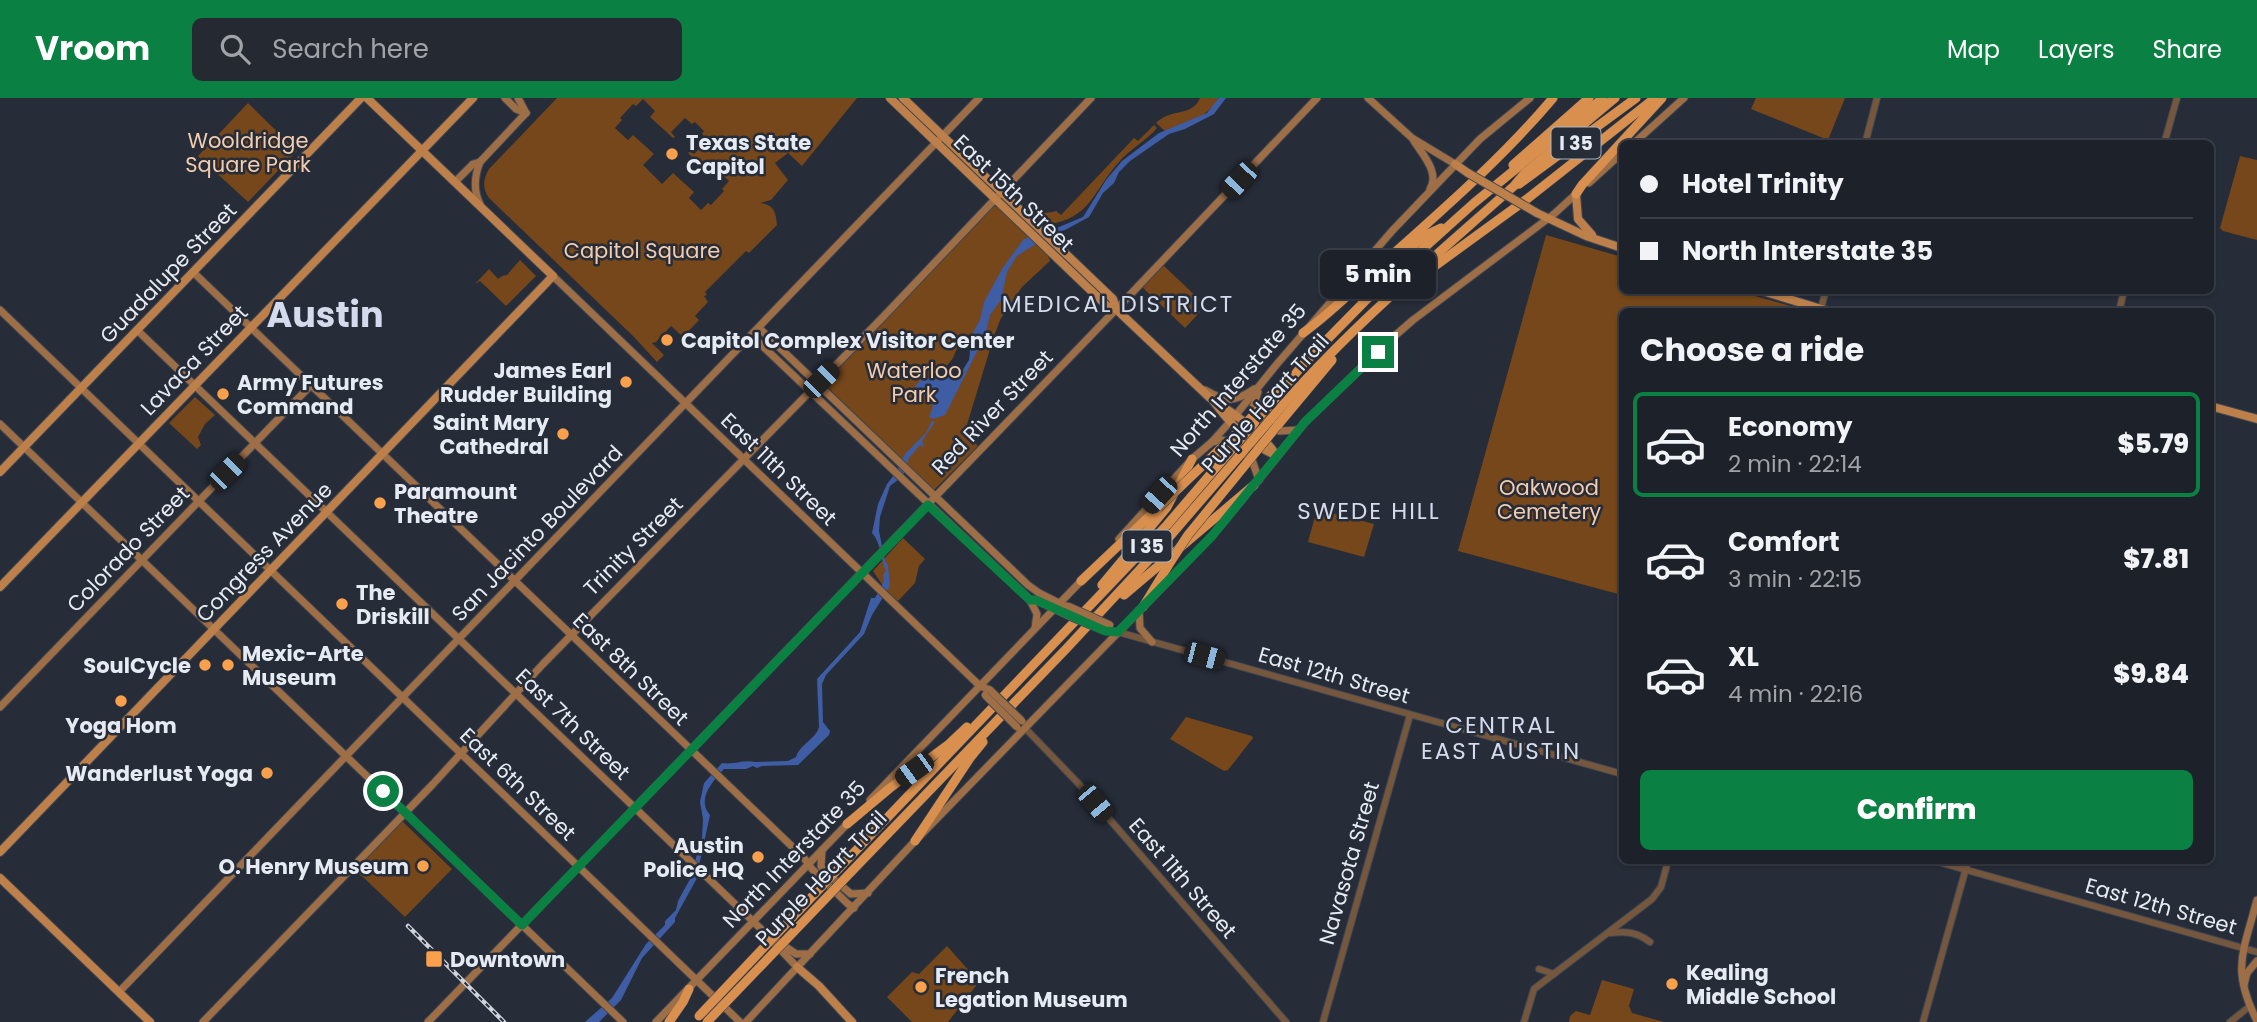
<!DOCTYPE html>
<meta charset="utf-8">
<style>
body{margin:0;font-family:Poppins,sans-serif;background:#252932;color:#f1f3f6;height:100vh;display:flex;flex-direction:column;font-size:26px;white-space:nowrap}
*{box-sizing:border-box;margin:0}
p{font-size:23px;color:#a0a3a8}
.icon{flex:none;width:38px;height:38px;fill:none;stroke:currentColor;stroke-width:2;stroke-linecap:round;stroke-linejoin:round}
.map{position:relative;flex:1;overflow:hidden}
.panel{position:absolute;left:1619px;top:210px;width:595px;height:556px;display:flex;flex-direction:column;background:#1c212a;border-radius:10px;box-shadow:0 2px 5px #0004,0 0 0 2px #3a3e47}
.panel>*{flex:none}
.hud{position:absolute;left:1619px;top:42px;width:595px;height:154px;border-radius:10px;box-shadow:0 2px 5px #0004,0 0 0 2px #3a3e47;display:grid;align-content:center;height:154px;padding:0 21px;background:#1c212a}
.end{position:absolute;width:32px;height:32px;margin:-16px;border:9px solid #0b8043;background:#fff;box-shadow:0 0 0 4px #fff}
.from{border-radius:50%}
.bubble{position:absolute;height:49px;border-radius:10px;background:#1c212a;box-shadow:0 2px 5px #0004,0 0 0 2px #3a3e47;font-size:23px;font-weight:800;line-height:49px;text-align:center}
.car{position:absolute;width:21px;height:42px;margin:-21px -10px;border-radius:9px;box-shadow:0 0 5px 2px #0007;background:linear-gradient(#222 24%,#8ab4d8 0 40%,#222 0 76%,#8ab4d8 0 86%,#222 0)}
.hud b{display:flex;align-items:center;gap:24px;height:66px;font-size:26px}
.hud b+b{border-top:2px solid #3a3e47}
.hud i{width:18px;height:18px;background:#f1f3f6}
ul{padding:0;list-style:none}
li{display:flex;align-items:center;gap:21px;height:105px;margin:0 14px 10px;padding:0 7px;border:4px solid transparent;border-radius:10px}
li div{flex:1}
li b{display:block;font-size:26px}
li em{font-style:normal;font-weight:800}
li.current{border-color:#0b8043}
li>.icon{width:63px;height:63px;stroke-width:1.5}
h2{padding:0 21px;font-size:32px;line-height:84px}
.button{display:flex;gap:14px;margin-top:auto;padding:14px 21px}
.button a{flex:1;height:80px;border-radius:10px;background:#0b8043;color:#fff;font-size:28px;font-weight:800;line-height:80px;text-align:center}
header{display:flex;align-items:center;gap:42px;box-sizing:border-box;height:98px;padding:0 35px;background:#0b8043;color:#fff}
header strong{font-size:33px}
nav{display:flex;gap:38px;margin-inline-start:auto;font-size:24px}
.search{width:490px;height:63px;background:#252932;display:flex;align-items:center;gap:18px;box-sizing:border-box;padding:0 24px;border-radius:10px;color:#a0a3a8;font-size:26px}
.map>svg:first-child{display:block}
.green{fill:#75471a;fill-rule:evenodd}
.water{fill:#3e5da5}
.pier{fill:#262c38}
.lines{fill:none;stroke-linecap:round;stroke-linejoin:round}
.tertiary-casing{stroke:#414752;stroke-width:8}
.secondary-casing{stroke:#414752;stroke-width:9}
.primary-casing{stroke:#414752;stroke-width:10}
.motorway-casing{stroke:#414752;stroke-width:10}
.tertiary{stroke:#75573e;stroke-width:6}
.secondary{stroke:#9e6e46;stroke-width:7}
.primary{stroke:#bd804a;stroke-width:8}
.motorway{stroke:#d9904e;stroke-width:9}
.rail-casing{stroke:#cfd4dd;stroke-width:4.5}
.rail{stroke:#262c38;stroke-width:2;stroke-dasharray:5;stroke-linecap:butt}
.secondary-bridge-casing{stroke:#414752;stroke-width:9;stroke-linecap:butt}
.primary-bridge-casing{stroke:#414752;stroke-width:10;stroke-linecap:butt}
.motorway-bridge-casing{stroke:#414752;stroke-width:10;stroke-linecap:butt}
.secondary-bridge{stroke:#9e6e46;stroke-width:7}
.primary-bridge{stroke:#bd804a;stroke-width:8}
.motorway-bridge{stroke:#d9904e;stroke-width:9}
.route{stroke:#0b8043;stroke-width:9}
.poi-dot{fill:#f9a04d;stroke:#262c38;stroke-width:2.5}
.labels{text-anchor:middle;dominant-baseline:central;stroke-width:5;stroke-linejoin:round;paint-order:stroke}
.shield{fill:#262c38;stroke:#acb2bb;stroke-width:2}
.shield-label{font-size:19px;font-weight:bold;fill:#e6ebf3}
.park-label{font-size:21px;fill:#f3ccad;stroke:#262c38}
.poi-label{font-size:21px;font-weight:bold;fill:#e6ebf3;stroke:#262c38;text-anchor:start}
.street-label{font-size:21px;fill:#e6ebf3;stroke:#262c38}
.neighbourhood-label{font-size:23px;letter-spacing:2px;fill:#d3dbec;stroke:#262c38}
.town-label{font-size:35px;font-weight:bold;fill:#d3dbec;stroke:#262c38}
</style>
<header>
<strong>Vroom</strong>
<div class="search"><svg class="icon" aria-label="search" viewBox="0 0 24 24"><circle cx="10" cy="10" r="6"/><path d="M15 15l6 6"/></svg>Search here</div>
<nav><a>Map</a><a>Layers</a><a>Share</a></nav>
</header>
<div class="map">
<svg width="2257" height="924" viewBox="0 0 2257 924">
<rect width="100%" height="100%" fill="#262c38"/>
<!-- green -->
<g class="green">
<path d="M557 0H857L802 68 788 55 775 65 788 82 771 102 760 105C774 107 776 114 777 127L749 155 746 153 705 194 707 197 704 198 708 204 695 218 699 222 683 239 671 228 656 244 652 245 664 257 657 264 633 238 489 100C482 90 483 81 489 71ZM643 1 655 13 650 19 673 40 675 39 671 34 685 20 692 26 695 24 704 33 702 36 708 42 694 56 690 53 688 55 711 77 716 71 729 83 722 91 724 93 711 107 708 105 701 112 689 100 694 94 673 75 662 86 643 67 654 56 633 37 628 42 615 30 622 22 620 20 633 6 636 8Z"/>
<path d="M1200 0H1219C1208 20 1185 26 1165 33L1156 25C1172 9 1191 20 1200 0Z"/>
<path d="M1756 0H1845L1828 42 1751 11Z"/>
<path d="M248 5 297 53 248 104 198 58Z"/>
<path d="M1154 27 1157 30C1146 43 1130 51 1119 64 1092 94 1092 120 1046 127L1035 117C1042 113 1049 116 1056 113L1061 117 1134 40 1138 43Z"/>
<path d="M2240 58 2257 62V142L2223 133 2220 130Z"/>
<path d="M994 108 998 109 1048 157 1050 163 1022 189 1001 220 994 238 966 330 968 337 978 348 935 391H933L824 286Z"/>
<path d="M1546 137 1622 159V192L1737 193 1809 213 1622 214V497L1458 453Z"/>
<path d="M520 162 536 178 506 208 480 183 475 186 489 171 498 181 502 178 507 177Z"/>
<path d="M1163 167 1202 204 1199 207 1195 203 1192 206 1200 214 1185 230 1142 189Z"/>
<path d="M195 299 215 317 205 326 198 339 201 347 197 351 169 325Z"/>
<path d="M1317 411 1374 426 1364 459 1308 444Z"/>
<path d="M903 440 925 461 919 468 915 485 898 503 887 494 873 473Z"/>
<path d="M1186 619 1252 638 1253 640 1228 672 1224 673 1170 641Z"/>
<path d="M402 723 452 771 405 819 363 779 358 776 355 771Z"/>
<path d="M947 848 979 884 948 924H912L887 899 912 874 919 876Z"/>
<path d="M1602 882 1634 891 1629 908 1632 915 1664 924H1569L1570 918 1576 913 1590 917Z"/>
</g>
<!-- water -->
<g class="water">
<path d="M1219 0H1226L1214 16 1185 31 1169 36 1130 63 1119 74 1114 85 1103 95 1089 119 1065 132 1053 135 1017 158 1007 174 1001 202 990 217 986 234 981 246 945 317 933 321 929 319 933 308C929 299 923 294 914 299L916 287 920 283 938 277 949 270 967 245 980 222 984 204 1002 171 1023 142 1043 131 1059 129 1083 119 1106 82 1122 63 1159 35 1207 15Z"/>
<path d="M932 323 935 324 922 343 924 349 920 347 909 360 903 378 890 388 880 419 879 433 885 463 888 467 890 488 872 517 864 536 826 577 822 586 823 624 830 633 829 637 798 667 762 668 757 670 753 668 746 671H724C713 683 696 701 710 717L696 782 675 820V824L642 860 621 902 599 924H585L612 900 646 846 665 827V823L676 812 678 803 690 781 702 739 703 721 700 704 704 685 722 665C733 667 744 661 755 664L788 663 796 659C800 646 816 641 819 629L817 581 860 534 871 500H875L884 483 883 477 886 473C880 461 882 446 872 435L878 406 887 386 897 373 905 356 926 335Z"/>
</g>
<!-- pier -->
<path class="pier" d="M961 241 966 242 970 254 969 262 962 273 945 281 927 278 935 277 946 269 953 260Z"/>
<g class="lines">
<!-- tertiary casing -->
<g class="tertiary-casing">
<g id="tertiary">
<path d="M1865 46 1877 0"/>
<path d="M2164 46 2177 0"/>
<path d="M1820 214 1826 192"/>
<path d="M2119 214 2124 192"/>
<path d="M1118 534 1622 676"/>
<path d="M1025 630 1077 684 1286 924"/>
<path d="M1935 763 2257 854"/>
<path d="M1610 835C1626 833 1637 834 1650 844"/>
<path d="M1539 871 1554 876"/>
<path d="M1323 924 1410 617"/>
<path d="M1524 924 1534 891 1652 801 1661 789 1668 763"/>
<path d="M1923 924 1968 763"/>
<path d="M2230 924 2250 908"/>
</g>
</g>
<!-- secondary casing -->
<g class="secondary-casing">
<g id="secondary">
<path d="M505 0 516 11 526 15"/>
<path d="M518 0 526 15"/>
<path d="M1368 0 1412 40 1455 66"/>
<path d="M1414 43C1423 57 1440 75 1430 91"/>
<path d="M1633 46 1684 0"/>
<path d="M455 84 473 66 480 64"/>
<path d="M1589 85 1622 55"/>
<path d="M480 106C473 92 474 79 480 64L526 15"/>
<path d="M193 174 804 760 812 771 848 806 854 810"/>
<path d="M553 178 980 588 990 592"/>
<path d="M0 212 740 924"/>
<path d="M759 230 1028 487 1039 495 1063 507"/>
<path d="M137 232 760 830 797 869"/>
<path d="M752 238 1030 502H1036L1067 517"/>
<path d="M1205 292C1226 304 1234 305 1254 291"/>
<path d="M1258 294 1253 309 1255 316 1275 332 1280 333 1298 332"/>
<path d="M0 326 623 924"/>
<path d="M1212 344 1221 342 1229 343 1252 362 1259 382"/>
<path d="M1253 389 1305 324 1390 242 1413 222 1554 116 1577 95"/>
<path d="M1119 441 1192 361 1212 344 1235 318 1277 266 1392 133 1480 41 1530 0"/>
<path d="M1030 502 1037 516 1035 530"/>
<path d="M1139 512 1140 530 1152 544"/>
<path d="M0 609 311 287"/>
<path d="M870 702 1083 481"/>
<path d="M822 752 821 768 824 773 851 796 868 795"/>
<path d="M2257 802C2243 855 2231 871 2257 923"/>
<path d="M777 843 796 856H810"/>
<path d="M2244 887 2247 875 2257 863"/>
<path d="M119 894 979 0"/>
<path d="M203 924 433 686 543 566 884 218 1091 0"/>
<path d="M428 924 1127 200 1317 0"/>
<path d="M656 924 850 723"/>
<path d="M746 924 915 743 1212 438 1245 398"/>
</g>
</g>
<!-- primary casing -->
<g class="primary-casing">
<g id="primary">
<path d="M890 0 1107 208 1116 211 1210 300C1235 316 1261 334 1277 358"/>
<path d="M903 0 1113 201 1116 211"/>
<path d="M1455 66 1468 75"/>
<path d="M1576 96 1578 121 1592 137"/>
<path d="M1537 115 1586 138 1622 150"/>
<path d="M1759 192 1831 214"/>
<path d="M1214 304C1230 326 1252 347 1277 358"/>
<path d="M2210 308 2257 321"/>
<path d="M0 374 361 0"/>
<path d="M0 489 473 0"/>
<path d="M0 754 553 178 367 0"/>
<path d="M0 780 150 924"/>
<path d="M797 869 819 888 852 924"/>
</g>
</g>
<!-- motorway casing -->
<g class="motorway-casing">
<g id="motorway">
<path d="M1513 67 1589 0"/>
<path d="M1519 86 1636 0"/>
<path d="M1576 96 1582 87 1662 0"/>
<path d="M1398 159 1428 136 1441 130"/>
<path d="M1417 181 1527 101 1655 0"/>
<path d="M1303 235C1336 211 1362 183 1392 157 1448 107 1505 57 1553 0"/>
<path d="M1263 315 1306 263 1365 203 1474 105 1603 0"/>
<path d="M1270 322C1343 235 1430 163 1514 88L1525 75 1615 0"/>
<path d="M1277 328 1332 262"/>
<path d="M1081 483 1158 410"/>
<path d="M1102 487 1167 409 1192 361"/>
<path d="M1124 497 1254 387"/>
<path d="M1143 509 1171 463"/>
<path d="M847 726 890 690 949 646 967 629"/>
<path d="M915 743 970 660 983 644"/>
<path d="M843 766 1167 427 1232 351"/>
<path d="M851 774 1066 551 1158 452 1240 357"/>
<path d="M669 924 683 904 689 891"/>
</g>
</g>
<!-- tertiary -->
<use href="#tertiary" class="tertiary"/>
<!-- secondary -->
<use href="#secondary" class="secondary"/>
<!-- primary -->
<use href="#primary" class="primary"/>
<!-- motorway -->
<use href="#motorway" class="motorway"/>
<!-- rail casing -->
<g class="rail-casing">
<path id="rail" d="M408 828 504 924"/>
</g>
<!-- rail -->
<use href="#rail" class="rail"/>
<!-- secondary-bridge casing -->
<g class="secondary-bridge-casing">
<g id="secondary-bridge">
<path d="M1068 508 1110 527"/>
<path d="M1067 517 1105 533"/>
<path d="M990 592 1022 623"/>
<path d="M985 597 1017 629"/>
</g>
</g>
<!-- primary-bridge casing -->
<g class="primary-bridge-casing">
<path id="primary-bridge" d="M1468 75 1537 115"/>
</g>
<!-- motorway-bridge casing -->
<g class="motorway-bridge-casing">
<g id="motorway-bridge">
<path d="M1232 351 1255 324"/>
<path d="M1240 357 1270 322"/>
<path d="M1158 410 1241 331 1272 296"/>
<path d="M1171 463 1188 437 1277 328"/>
<path d="M699 918 843 766"/>
<path d="M707 924 851 774"/>
</g>
</g>
<!-- secondary-bridge -->
<use href="#secondary-bridge" class="secondary-bridge"/>
<!-- primary-bridge -->
<use href="#primary-bridge" class="primary-bridge"/>
<!-- motorway-bridge -->
<use href="#motorway-bridge" class="motorway-bridge"/>
</g>
<g class="lines">
<!-- route -->
<path class="route" d="M383 693 522 827 928 407 1030 502H1036L1105 533 1118 534 1212 438 1305 324 1378 254"/>
</g>
<!-- markers -->
<g class="poi-dot">
<circle cx="672" cy="56" r="7"/>
<circle cx="667" cy="242" r="7"/>
<circle cx="626" cy="284" r="7"/>
<circle cx="223" cy="296" r="7"/>
<circle cx="563" cy="336" r="7"/>
<circle cx="380" cy="405" r="7"/>
<circle cx="342" cy="506" r="7"/>
<circle cx="205" cy="567" r="7"/>
<circle cx="228" cy="567" r="7"/>
<circle cx="121" cy="603" r="7"/>
<circle cx="267" cy="675" r="7"/>
<circle cx="758" cy="759" r="7"/>
<circle cx="423" cy="768" r="7"/>
<rect x="425" y="852" width="18" height="18" rx="3.5"/>
<circle cx="1672" cy="886" r="7"/>
<circle cx="921" cy="889" r="7"/>
</g>
<g class="labels">
<!-- shield labels -->
<g class="shield">
<rect x="1551.5" y="29.5" width="49" height="31" rx="5"/>
<rect x="1122.5" y="432.5" width="49" height="31" rx="5"/>
</g>
<g class="shield-label">
<text x="1576" y="45">I 35</text>
<text x="1147" y="448">I 35</text>
</g>
<!-- park labels -->
<g class="park-label">
<text x="248" y="42">Wooldridge<tspan x="248" dy="24">Square Park</tspan></text>
<text x="642" y="152">Capitol Square</text>
<text x="914" y="272">Waterloo<tspan x="914" dy="24">Park</tspan></text>
<text x="1549" y="389">Oakwood<tspan x="1549" dy="24">Cemetery</tspan></text>
</g>
<!-- poi labels -->
<g class="poi-label">
<text x="686" y="44">Texas State<tspan x="686" dy="24">Capitol</tspan></text>
<text x="681" y="242">Capitol Complex Visitor Center</text>
<text x="612" y="272" text-anchor="end">James Earl<tspan x="612" dy="24">Rudder Building</tspan></text>
<text x="237" y="284">Army Futures<tspan x="237" dy="24">Command</tspan></text>
<text x="549" y="324" text-anchor="end">Saint Mary<tspan x="549" dy="24">Cathedral</tspan></text>
<text x="394" y="393">Paramount<tspan x="394" dy="24">Theatre</tspan></text>
<text x="356" y="494">The<tspan x="356" dy="24">Driskill</tspan></text>
<text x="242" y="555">Mexic-Arte<tspan x="242" dy="24">Museum</tspan></text>
<text x="191" y="567" text-anchor="end">SoulCycle</text>
<text x="121" y="627" text-anchor="middle">Yoga Hom</text>
<text x="253" y="675" text-anchor="end">Wanderlust Yoga</text>
<text x="744" y="747" text-anchor="end">Austin<tspan x="744" dy="24">Police HQ</tspan></text>
<text x="409" y="768" text-anchor="end">O. Henry Museum</text>
<text x="450" y="861">Downtown</text>
<text x="1686" y="874">Kealing<tspan x="1686" dy="24">Middle School</tspan></text>
<text x="935" y="877">French<tspan x="935" dy="24">Legation Museum</tspan></text>
</g>
<!-- street labels -->
<g class="street-label">
<text transform="translate(1014 95) rotate(44)">East 15th Street</text>
<text transform="translate(168 175) rotate(-46)">Guadalupe Street</text>
<text transform="translate(194 262) rotate(-46)">Lavaca Street</text>
<text transform="translate(1238 282) rotate(-49)">North Interstate 35</text>
<text transform="translate(1265 305) rotate(-48)">Purple Heart Trail</text>
<text transform="translate(992 314) rotate(-46)">Red River Street</text>
<text transform="translate(779 371) rotate(44)">East 11th Street</text>
<text transform="translate(537 435) rotate(-46)">San Jacinto Boulevard</text>
<text transform="translate(633 448) rotate(-45)">Trinity Street</text>
<text transform="translate(128 451) rotate(-46)">Colorado Street</text>
<text transform="translate(264 454) rotate(-46)">Congress Avenue</text>
<text transform="translate(631 571) rotate(44)">East 8th Street</text>
<text transform="translate(1334 577) rotate(16)">East 12th Street</text>
<text transform="translate(573 626) rotate(44)">East 7th Street</text>
<text transform="translate(518 686) rotate(44)">East 6th Street</text>
<text transform="translate(794 756) rotate(-46)">North Interstate 35</text>
<text transform="translate(1349 765) rotate(-74)">Navasota Street</text>
<text transform="translate(821 780) rotate(-46)">Purple Heart Trail</text>
<text transform="translate(1183 780) rotate(49)">East 11th Street</text>
<text transform="translate(2161 808) rotate(16)">East 12th Street</text>
</g>
<!-- neighbourhood labels -->
<g class="neighbourhood-label">
<text x="1118" y="206">MEDICAL DISTRICT</text>
<text x="1369" y="413">SWEDE HILL</text>
<text x="1501" y="627">CENTRAL<tspan x="1501" dy="26">EAST AUSTIN</tspan></text>
</g>
<!-- town labels -->
<g class="town-label">
<text x="325" y="216">Austin</text>
</g>
</g>
</svg>
<i class="end from" style="left:383px;top:693px"></i>
<i class="end" style="left:1378px;top:254px"></i>
<div class="bubble" style="left:1320px;top:152px;width:116px">5 min</div>
<i class="car" style="left:1239px;top:82px;rotate:223deg"></i>
<i class="car" style="left:821px;top:282px;rotate:45deg"></i>
<i class="car" style="left:227px;top:374px;rotate:45deg"></i>
<i class="car" style="left:1159px;top:397px;rotate:222deg"></i>
<i class="car" style="left:1204px;top:558px;rotate:105deg"></i>
<i class="car" style="left:914px;top:672px;rotate:234deg"></i>
<i class="car" style="left:1095px;top:705px;rotate:140deg"></i>
<div class="hud">
<b><i class="from"></i>Hotel Trinity</b>
<b><i></i>North Interstate 35</b>
</div>
<section class="panel">
<h2>Choose a ride</h2>
<ul>
<li class="current"><svg class="icon" aria-label="car" viewBox="0 0 24 24"><path d="M5 17H2v-5l4-1 3-4h7l3 4 3 1v5h-3M9 17h6M6 11h13"/><circle cx="7" cy="17" r="2"/><circle cx="17" cy="17" r="2"/></svg><div><b>Economy</b><p>2 min · 22:14</p></div><em>$5.79</em></li>
<li><svg class="icon" aria-label="car" viewBox="0 0 24 24"><path d="M5 17H2v-5l4-1 3-4h7l3 4 3 1v5h-3M9 17h6M6 11h13"/><circle cx="7" cy="17" r="2"/><circle cx="17" cy="17" r="2"/></svg><div><b>Comfort</b><p>3 min · 22:15</p></div><em>$7.81</em></li>
<li><svg class="icon" aria-label="car" viewBox="0 0 24 24"><path d="M5 17H2v-5l4-1 3-4h7l3 4 3 1v5h-3M9 17h6M6 11h13"/><circle cx="7" cy="17" r="2"/><circle cx="17" cy="17" r="2"/></svg><div><b>XL</b><p>4 min · 22:16</p></div><em>$9.84</em></li>
</ul>
<div class="button"><a>Confirm</a></div>
</section>
</div>
